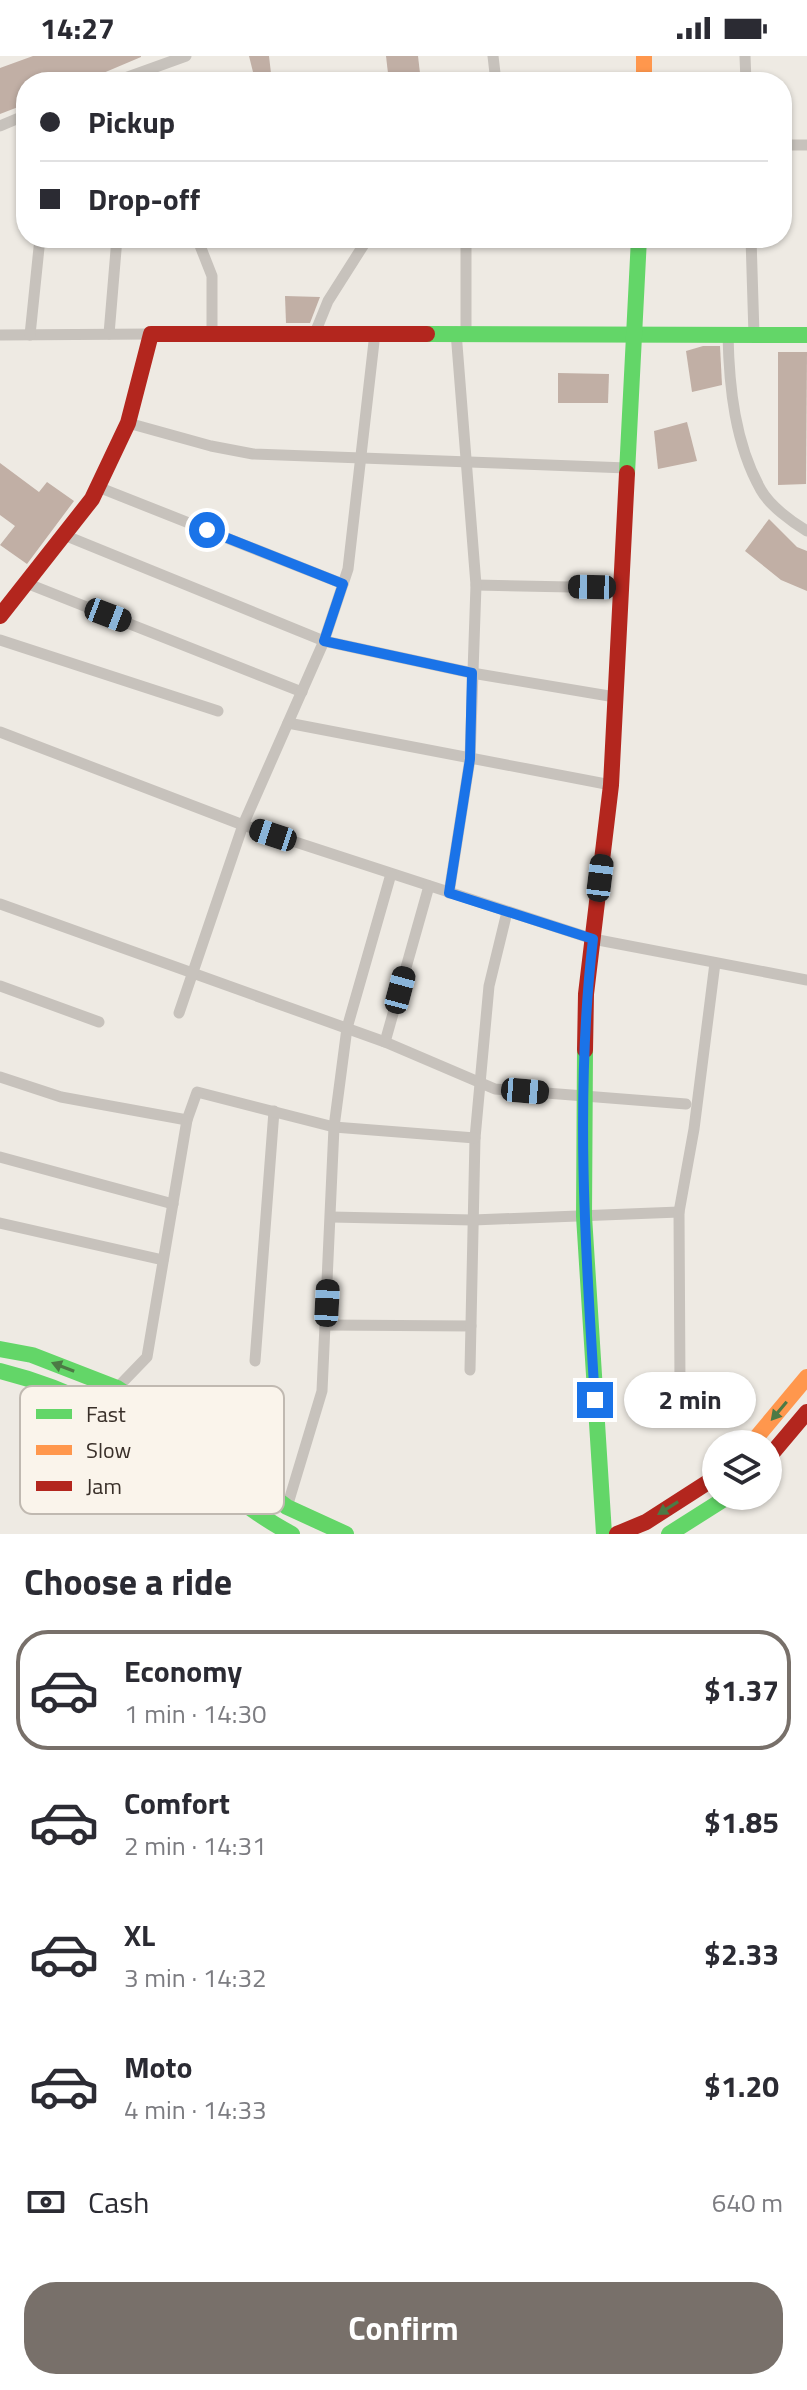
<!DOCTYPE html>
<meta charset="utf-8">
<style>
body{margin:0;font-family:"Titillium Web",sans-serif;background:#f7f7f7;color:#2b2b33;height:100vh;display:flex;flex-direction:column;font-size:30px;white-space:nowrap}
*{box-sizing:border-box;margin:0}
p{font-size:26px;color:#7c7c81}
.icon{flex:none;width:44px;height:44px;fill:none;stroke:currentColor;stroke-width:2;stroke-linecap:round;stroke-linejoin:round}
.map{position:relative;height:1478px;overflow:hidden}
.side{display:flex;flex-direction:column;background:#fff;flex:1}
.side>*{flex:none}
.hud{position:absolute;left:16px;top:16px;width:776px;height:176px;border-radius:32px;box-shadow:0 2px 6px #0004;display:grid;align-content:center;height:176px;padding:0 24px;background:#fff}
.fabs{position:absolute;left:702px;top:1374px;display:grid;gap:16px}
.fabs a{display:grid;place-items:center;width:80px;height:80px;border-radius:50%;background:#fff;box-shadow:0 2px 6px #0004;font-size:40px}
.end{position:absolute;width:36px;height:36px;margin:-18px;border:10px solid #1a73e8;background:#fff;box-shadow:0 0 0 4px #fff}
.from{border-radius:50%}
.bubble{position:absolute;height:56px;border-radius:28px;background:#fff;box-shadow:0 2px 6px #0004;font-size:26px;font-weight:700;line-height:56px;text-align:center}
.car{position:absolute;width:24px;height:48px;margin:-24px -12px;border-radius:10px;box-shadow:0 0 6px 2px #0007;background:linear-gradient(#222 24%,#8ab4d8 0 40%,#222 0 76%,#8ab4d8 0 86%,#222 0)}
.hud b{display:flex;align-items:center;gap:28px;height:76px;font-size:30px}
.hud b+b{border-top:2px solid #e1e1e2}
.hud i{width:20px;height:20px;background:#2b2b33}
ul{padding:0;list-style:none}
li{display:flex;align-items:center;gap:24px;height:120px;margin:0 16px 12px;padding:0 8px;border:4px solid transparent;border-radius:32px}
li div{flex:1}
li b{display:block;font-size:30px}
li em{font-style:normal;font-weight:700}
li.active{border-color:#78706a}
li>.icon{width:72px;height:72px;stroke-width:1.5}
h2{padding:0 24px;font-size:36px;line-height:96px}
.pay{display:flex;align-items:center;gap:20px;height:88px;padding:0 24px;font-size:30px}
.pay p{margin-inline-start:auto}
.action{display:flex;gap:16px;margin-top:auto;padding:16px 24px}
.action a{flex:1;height:92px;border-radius:32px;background:#78706a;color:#fff;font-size:32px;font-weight:700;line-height:92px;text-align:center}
.status{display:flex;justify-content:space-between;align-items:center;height:56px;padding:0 40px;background:#fff;direction:ltr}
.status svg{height:22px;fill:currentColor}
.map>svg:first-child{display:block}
.building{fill:#c1afa5}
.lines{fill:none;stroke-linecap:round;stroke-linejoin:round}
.street{stroke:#c7c2bc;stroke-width:11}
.fast{stroke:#63d668;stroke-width:16}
.slow{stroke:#ff974d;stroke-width:16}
.jam{stroke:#b3261e;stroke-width:16}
.oneway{fill:#4c7a45}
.route{stroke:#1a73e8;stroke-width:10}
.key{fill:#faf4eb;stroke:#c0b9b1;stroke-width:2}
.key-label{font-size:22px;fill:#392f29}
</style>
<div class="status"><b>14:27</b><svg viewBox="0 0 49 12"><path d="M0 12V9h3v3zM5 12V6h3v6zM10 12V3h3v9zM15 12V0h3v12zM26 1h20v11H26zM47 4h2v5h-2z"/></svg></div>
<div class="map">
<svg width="807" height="1478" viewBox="0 0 807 1478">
<rect width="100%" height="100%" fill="#eeeae3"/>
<!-- building -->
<g class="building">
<path d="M33 0H141V1L82 26H26V48L0 58V12Z"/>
<path d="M249 0H269L272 26H229L253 16Z"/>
<path d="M386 0H418L421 26H389Z"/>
<path d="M285 240 320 241 310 267H286Z"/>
<path d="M703 290H720L722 329 692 336 686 295Z"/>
<path d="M778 296H807L806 428 778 429Z"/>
<path d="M558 317 609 318 608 347H558Z"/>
<path d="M687 366 697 405 658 413 654 375Z"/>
<path d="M0 407 39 436 47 426 74 445 27 508 0 489 15 470 0 459Z"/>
<path d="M769 463 797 491 807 495V535L781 524 745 495Z"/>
</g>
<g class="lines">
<!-- street -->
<g class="street">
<path d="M493 0 496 26"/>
<path d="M745 0 746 26"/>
<path d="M114 26 186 0"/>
<path d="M0 70 26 59"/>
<path d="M782 89H807"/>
<path d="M197 182 212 220V278"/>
<path d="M751 182 754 279"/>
<path d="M315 277 328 245 368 182"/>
<path d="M466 277V182"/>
<path d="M109 278 117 182"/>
<path d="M0 279 151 278"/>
<path d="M30 279 40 182"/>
<path d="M728 279C729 331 735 388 761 434 770 450 792 466 807 475"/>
<path d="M128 367 211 390 253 398 627 412"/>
<path d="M98 431 343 528"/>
<path d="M64 479 324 585 472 617 615 641"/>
<path d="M26 527 302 636"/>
<path d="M476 529 621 532"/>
<path d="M0 584 218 655"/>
<path d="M288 667 611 729"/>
<path d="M0 676 243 769 593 883 807 924"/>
<path d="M449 837 470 703 476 529 456 276"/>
<path d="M0 848 385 986 495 1033 686 1048"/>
<path d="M0 930 99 966"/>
<path d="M179 957 243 769 324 585 348 513 375 277"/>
<path d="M385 986 429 830"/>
<path d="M0 1021 61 1041 187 1064"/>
<path d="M0 1101 173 1148"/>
<path d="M331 1161 473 1164 679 1156"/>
<path d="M0 1167 163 1204"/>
<path d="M326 1269 471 1270"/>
<path d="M255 1305 274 1055"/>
<path d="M470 1314 475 1082 489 930 507 856"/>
<path d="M680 1328 679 1156 694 1073 715 907"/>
<path d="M117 1332 147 1301 187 1064 197 1036 334 1071 475 1082"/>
<path d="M287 1451 322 1335 334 1071 347 972 391 818"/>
</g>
<!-- fast -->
<g class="fast">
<path d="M427 278 807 279"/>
<path d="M627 417 639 182"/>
<path d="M585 994 584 1160 604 1478"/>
<path d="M0 1293 32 1299 117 1332 209 1393 287 1451 346 1478"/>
<path d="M0 1315C73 1333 136 1368 196 1412 228 1435 257 1460 292 1478"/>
<path d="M669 1478 729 1440"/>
</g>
<!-- slow -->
<g class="slow">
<path d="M644 0V26"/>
<path d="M751 1388 807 1321"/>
</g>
<!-- jam -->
<g class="jam">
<path d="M0 560 92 443 128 367 151 278H427"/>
<path d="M585 994 586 938 611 729 627 417"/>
<path d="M768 1402 807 1356"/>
<path d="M617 1478 646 1466 716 1421"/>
</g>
</g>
<!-- one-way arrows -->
<defs><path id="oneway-solid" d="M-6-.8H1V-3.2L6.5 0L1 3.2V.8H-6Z" transform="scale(2)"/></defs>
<g class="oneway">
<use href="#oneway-solid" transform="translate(63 1311) rotate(-159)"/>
<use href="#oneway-solid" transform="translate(779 1355) rotate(130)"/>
<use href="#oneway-solid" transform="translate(668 1452) rotate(148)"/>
</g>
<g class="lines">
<!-- route -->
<path class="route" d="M207 474 343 528 324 585 472 617 470 703 449 837 593 883C575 1036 585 1191 595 1344"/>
</g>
<!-- legend -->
<rect x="20" y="1330" width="264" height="128" rx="12" class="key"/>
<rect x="36" y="1353" width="36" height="10" fill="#63d668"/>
<rect x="36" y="1389" width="36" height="10" fill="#ff974d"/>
<rect x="36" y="1425" width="36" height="10" fill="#b3261e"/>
<g class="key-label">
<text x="86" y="1366">Fast</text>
<text x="86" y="1402">Slow</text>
<text x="86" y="1438">Jam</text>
</g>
</svg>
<div class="fabs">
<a><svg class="icon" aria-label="layers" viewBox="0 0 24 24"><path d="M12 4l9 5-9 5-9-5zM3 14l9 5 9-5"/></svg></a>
</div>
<i class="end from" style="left:207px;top:474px"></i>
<i class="end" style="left:595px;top:1344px"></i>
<div class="bubble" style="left:624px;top:1316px;width:132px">2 min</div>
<i class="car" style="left:592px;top:531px;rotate:271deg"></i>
<i class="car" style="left:108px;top:559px;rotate:111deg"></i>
<i class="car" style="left:273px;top:779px;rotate:288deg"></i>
<i class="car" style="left:600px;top:822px;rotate:7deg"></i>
<i class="car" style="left:400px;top:934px;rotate:15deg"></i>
<i class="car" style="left:525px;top:1035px;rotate:95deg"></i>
<i class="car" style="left:327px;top:1247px;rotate:3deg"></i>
<div class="hud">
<b><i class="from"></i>Pickup</b>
<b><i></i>Drop-off</b>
</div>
</div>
<section class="side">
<h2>Choose a ride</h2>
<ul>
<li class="active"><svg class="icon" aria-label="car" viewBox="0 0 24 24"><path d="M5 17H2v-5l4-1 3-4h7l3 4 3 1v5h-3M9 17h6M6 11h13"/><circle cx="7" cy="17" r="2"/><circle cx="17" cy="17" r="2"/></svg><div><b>Economy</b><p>1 min · 14:30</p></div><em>$1.37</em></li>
<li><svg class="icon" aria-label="car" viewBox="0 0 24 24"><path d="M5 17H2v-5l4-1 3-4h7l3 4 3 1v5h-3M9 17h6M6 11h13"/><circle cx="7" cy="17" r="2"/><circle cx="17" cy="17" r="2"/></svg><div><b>Comfort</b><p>2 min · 14:31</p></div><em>$1.85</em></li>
<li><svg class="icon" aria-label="car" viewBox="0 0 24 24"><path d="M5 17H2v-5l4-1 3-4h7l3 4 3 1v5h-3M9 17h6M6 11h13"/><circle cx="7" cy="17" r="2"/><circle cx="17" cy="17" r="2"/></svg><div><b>XL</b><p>3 min · 14:32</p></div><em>$2.33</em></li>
<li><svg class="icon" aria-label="car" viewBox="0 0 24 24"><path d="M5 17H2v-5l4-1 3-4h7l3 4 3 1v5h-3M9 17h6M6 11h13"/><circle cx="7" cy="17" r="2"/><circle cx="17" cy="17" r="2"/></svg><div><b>Moto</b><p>4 min · 14:33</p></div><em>$1.20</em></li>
</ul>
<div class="pay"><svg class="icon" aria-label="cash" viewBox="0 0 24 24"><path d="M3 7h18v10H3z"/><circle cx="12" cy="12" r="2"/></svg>Cash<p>640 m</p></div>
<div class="action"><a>Confirm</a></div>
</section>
